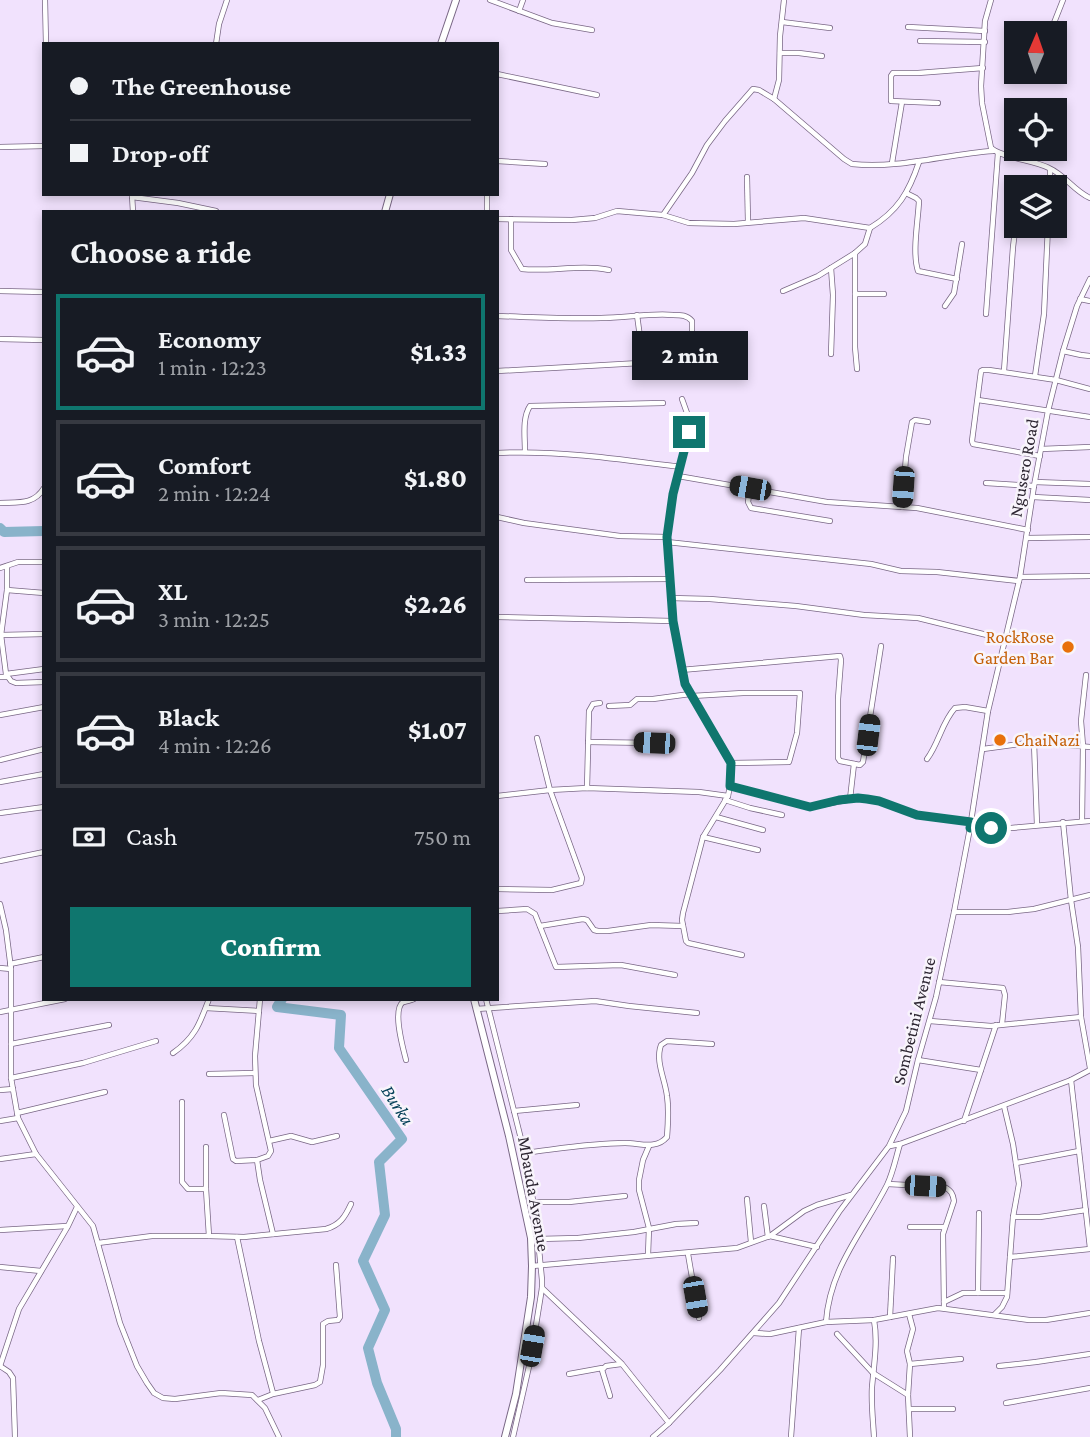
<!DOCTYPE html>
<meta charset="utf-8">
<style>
body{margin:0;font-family:"Crimson Pro",serif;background:#242831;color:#f1f3f6;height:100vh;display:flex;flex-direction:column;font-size:26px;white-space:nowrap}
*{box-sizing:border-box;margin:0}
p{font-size:23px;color:#9ea1a6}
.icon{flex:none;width:38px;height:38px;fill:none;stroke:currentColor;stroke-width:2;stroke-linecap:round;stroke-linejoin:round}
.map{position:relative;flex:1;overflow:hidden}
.details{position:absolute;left:42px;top:210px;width:457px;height:791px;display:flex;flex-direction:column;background:#171b24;border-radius:0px;box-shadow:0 4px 10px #0003}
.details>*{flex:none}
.top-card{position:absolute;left:42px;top:42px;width:457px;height:154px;border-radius:0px;box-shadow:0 4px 10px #0003;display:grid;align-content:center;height:154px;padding:0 28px;background:#171b24}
.needle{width:46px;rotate:2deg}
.controls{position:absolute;left:1004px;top:21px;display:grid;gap:14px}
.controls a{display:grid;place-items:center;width:63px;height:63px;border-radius:0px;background:#171b24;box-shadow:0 4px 10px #0003;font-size:35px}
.end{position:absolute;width:32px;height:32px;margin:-16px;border:9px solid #0f766e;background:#fff;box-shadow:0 0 0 4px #fff}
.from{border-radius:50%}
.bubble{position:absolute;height:49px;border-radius:0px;background:#171b24;box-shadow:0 4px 10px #0003;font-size:23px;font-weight:800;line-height:49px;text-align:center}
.car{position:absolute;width:21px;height:42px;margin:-21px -10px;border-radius:9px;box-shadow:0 0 5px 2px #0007;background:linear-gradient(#222 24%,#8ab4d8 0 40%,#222 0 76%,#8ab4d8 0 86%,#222 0)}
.top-card b{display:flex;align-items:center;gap:24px;height:66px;font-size:26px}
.top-card b+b{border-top:2px solid #363941}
.top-card i{width:18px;height:18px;background:#f1f3f6}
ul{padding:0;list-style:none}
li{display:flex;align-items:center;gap:21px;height:116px;margin:0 14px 10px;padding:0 14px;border:4px solid #363941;border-radius:0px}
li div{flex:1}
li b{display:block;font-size:26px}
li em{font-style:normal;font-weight:800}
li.current{border-color:#0f766e}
li>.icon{width:63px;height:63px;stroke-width:1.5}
h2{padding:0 28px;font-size:32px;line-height:84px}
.pay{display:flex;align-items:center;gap:18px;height:77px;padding:0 28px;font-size:26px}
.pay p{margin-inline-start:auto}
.button{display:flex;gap:14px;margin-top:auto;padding:14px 28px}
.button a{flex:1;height:80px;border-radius:0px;background:#0f766e;color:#fff;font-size:28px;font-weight:800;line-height:80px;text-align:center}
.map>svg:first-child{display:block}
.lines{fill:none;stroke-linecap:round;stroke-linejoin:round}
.river{stroke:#89b3ca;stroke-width:10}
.minor-casing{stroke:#796785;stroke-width:6}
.tertiary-casing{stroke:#796785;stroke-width:8}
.minor{stroke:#fff;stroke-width:4.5}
.tertiary{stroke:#fff;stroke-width:6}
.route{stroke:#0f766e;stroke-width:9}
.food-dot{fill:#e8710a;stroke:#f8f4fb;stroke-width:2.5}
.labels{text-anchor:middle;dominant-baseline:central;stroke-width:5;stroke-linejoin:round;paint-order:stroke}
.street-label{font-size:18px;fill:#2d2632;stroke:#f8f4fb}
.food-label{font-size:18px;fill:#c56008;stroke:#f8f4fb;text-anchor:end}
.water-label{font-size:19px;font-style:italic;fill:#044058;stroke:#f8f4fb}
</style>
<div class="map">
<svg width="1090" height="1437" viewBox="0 0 1090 1437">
<rect width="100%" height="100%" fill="#f1e2fd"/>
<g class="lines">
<!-- river -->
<g class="river">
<path d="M0 528 4 532 44 531"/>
<path d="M282 999 277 1007 341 1015 339 1048 402 1139 379 1162 385 1215 363 1261 385 1310 368 1348 377 1383 396 1429V1437"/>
</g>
<!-- minor casing -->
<g class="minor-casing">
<g id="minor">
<path d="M45 0 46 44"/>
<path d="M490 0 552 23 592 30"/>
<path d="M991 0 985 21 981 86 982 103 991 148C1002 158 1034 160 1049 168 1065 175 1074 191 1090 198"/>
<path d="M519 11 523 0"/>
<path d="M782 22 830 28"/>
<path d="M908 27 985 31"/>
<path d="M1050 33 1063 0"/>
<path d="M920 41 985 42"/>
<path d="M216 44 219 24 227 0"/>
<path d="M780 53H799L822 56"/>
<path d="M497 74 597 95"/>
<path d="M774 99 779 80 780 36 784 0"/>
<path d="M938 103 891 101V76L893 73H918L983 68"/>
<path d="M0 147 44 146"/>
<path d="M497 161 545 164"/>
<path d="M892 163 902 102"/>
<path d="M747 177 748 222"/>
<path d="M1050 187V169"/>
<path d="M906 193 916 198 919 201C918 222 912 252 918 271L957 279"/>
<path d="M132 195 133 212"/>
<path d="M132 197 178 203 216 211"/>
<path d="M487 212V194"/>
<path d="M663 215 692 173 707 145 725 121 753 89 759 90 774 99 844 159 852 164C900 169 946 154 993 151"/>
<path d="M497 219 572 220 595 218 617 211 663 215 689 223 734 224 804 218 870 228C898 211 909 192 919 162"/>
<path d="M511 219V250L522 269C551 272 580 264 609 270"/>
<path d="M855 253V347L857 369"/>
<path d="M0 291 44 292"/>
<path d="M783 291 818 276 855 253 865 244 870 228"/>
<path d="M855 294H884"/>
<path d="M1080 299 1090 301"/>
<path d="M945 306 954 293 962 244"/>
<path d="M986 314 998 153"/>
<path d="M497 316C532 317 567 319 601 318 625 318 649 313 673 315 681 315 687 315 692 321V358"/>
<path d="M0 339 44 340"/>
<path d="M1063 351 1081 355 1090 356"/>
<path d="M831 354 833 295 831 268"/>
<path d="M497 371 640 363 643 362V359L637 315"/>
<path d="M1004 371 1013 247 1017 215"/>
<path d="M1035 376 1044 314 1048 226"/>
<path d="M682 399 687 413 689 432 673 493 667 537 673 621 685 684 725 751 731 763 730 786 728 796 703 837 683 913 682 920 686 941 688 943 742 955"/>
<path d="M978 400 1090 417"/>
<path d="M1041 449 1090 447"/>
<path d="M525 452C525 437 522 418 530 406L663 403"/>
<path d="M497 453C558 450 620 459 680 467"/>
<path d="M1040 456 973 444 972 441 981 371 983 370H989L1056 380 1090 389"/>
<path d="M678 476 827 502 917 508 1028 530"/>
<path d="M1035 482 1090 484"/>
<path d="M986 483 1034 486"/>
<path d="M750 488 748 502 751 508 830 521"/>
<path d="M1033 497 1090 500"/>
<path d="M0 503C18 502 34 505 44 488"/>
<path d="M902 507 906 457 912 422 915 420 928 422"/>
<path d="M497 517 524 523 620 536 667 537"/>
<path d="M1027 538 1090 537"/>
<path d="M667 542 871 564 901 571 937 572 1019 581"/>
<path d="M7 566V590L1 635 6 674 11 681 16 683 44 682"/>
<path d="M0 568 18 562H44"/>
<path d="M1020 577 1090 576"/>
<path d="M527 580 669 579"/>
<path d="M7 590 44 593"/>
<path d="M670 598 710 599 796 606 864 615 918 618 995 637 1042 640"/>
<path d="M497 617 673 621"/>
<path d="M1 635 44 634"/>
<path d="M681 670 840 656 841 660 838 699V758L840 761 860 765 863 762 881 646"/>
<path d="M6 674 44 669"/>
<path d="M0 677H7"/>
<path d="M692 696 743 693H800L797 733 789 762 731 763"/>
<path d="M609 706 630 705 637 699H653L690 694"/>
<path d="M0 715 44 707"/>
<path d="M588 742 654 743"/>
<path d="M1034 742 1037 825"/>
<path d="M983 749 1034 742 1090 747"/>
<path d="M927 759C939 743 942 722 955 708L965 707 988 711"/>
<path d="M0 760 44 749"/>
<path d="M0 782 44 774"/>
<path d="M730 786 810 807 858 798 879 801 917 815 971 822"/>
<path d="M587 788 589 711 593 704 600 703"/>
<path d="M497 796 550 790 587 788 699 792 728 796"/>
<path d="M850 799 854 764"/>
<path d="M725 800 750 808 782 815"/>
<path d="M0 813 44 807"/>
<path d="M716 817 763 830"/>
<path d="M1082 821 1083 746 1081 721 1086 675"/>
<path d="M1063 822 1071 900 1078 947 1081 1017 1090 1068"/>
<path d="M970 828H1011L1090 821"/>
<path d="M703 837 758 850"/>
<path d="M0 861 44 852"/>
<path d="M497 889 552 890 581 883 582 878 550 790 537 738"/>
<path d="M0 904 6 930 11 969V1078L18 1118 36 1154 93 1226 120 1323 137 1366 147 1383 154 1393 163 1398 175 1399 221 1393 252 1395 265 1408 279 1437"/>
<path d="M497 911 527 909 535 914 556 967 621 965 675 975"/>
<path d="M954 912H1008L1034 909 1090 895"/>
<path d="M540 926 583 919 587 920 594 930 598 931H608L651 925 683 926"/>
<path d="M10 964 44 957"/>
<path d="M0 968 11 969"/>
<path d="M939 982 1003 988 1005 995 1002 1024"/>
<path d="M260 999 255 1056 256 1085 271 1151 268 1156 257 1160 260 1180 273 1234"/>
<path d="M486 999 526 1159 536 1218 542 1280V1288L530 1362 513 1437"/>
<path d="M206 1008 259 1011"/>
<path d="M476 1009 595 1001 629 1006 697 1013"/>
<path d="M0 1012 65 999"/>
<path d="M930 1021 991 1026 1081 1017"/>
<path d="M11 1044 109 1025"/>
<path d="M173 1053C195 1038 200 1023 209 999"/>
<path d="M406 1060C403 1048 392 1010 403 1002 404 1002 413 1000 414 999"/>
<path d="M918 1060 981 1070"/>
<path d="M209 1074 255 1073"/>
<path d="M11 1078 83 1063 156 1041"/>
<path d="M1071 1080 1090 1248"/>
<path d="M0 1090 13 1089"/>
<path d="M182 1102V1182L188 1189H206L209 1236 244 1237 326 1229C340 1225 345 1217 351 1204"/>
<path d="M514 1111 577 1105"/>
<path d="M17 1113 105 1092"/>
<path d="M224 1115 233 1159 236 1161 257 1160"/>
<path d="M0 1121 18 1118"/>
<path d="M964 1121 996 1025"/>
<path d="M269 1141 291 1136 312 1142 337 1136"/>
<path d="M890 1146 900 1144 1071 1080 1090 1070"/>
<path d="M524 1153C558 1149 591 1143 625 1143 640 1143 656 1150 667 1137 668 1124 669 1109 667 1096 665 1079 655 1061 661 1045L667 1041 712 1044"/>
<path d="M0 1159 36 1154"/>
<path d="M1016 1163 1079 1151"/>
<path d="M888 1184 944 1187C951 1190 953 1194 954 1201L943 1234 944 1308"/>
<path d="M206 1189V1147"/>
<path d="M747 1199 751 1242"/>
<path d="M533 1202H569L625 1196"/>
<path d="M764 1206 768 1237"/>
<path d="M1013 1217H1040L1086 1210"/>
<path d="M910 1227H944"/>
<path d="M0 1230 67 1226"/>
<path d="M770 1236 817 1247"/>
<path d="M237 1237 259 1341 273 1393"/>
<path d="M538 1239 578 1238 634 1232 676 1224 696 1223"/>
<path d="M98 1243 152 1236H209"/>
<path d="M688 1254 699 1318"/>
<path d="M648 1255 649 1228 639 1190V1180L643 1160 649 1146"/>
<path d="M1010 1257 1090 1249"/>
<path d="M532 1266 737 1248 770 1236 804 1211 817 1205 851 1195"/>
<path d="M0 1267 41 1271"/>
<path d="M542 1288 622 1364 669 1423"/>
<path d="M978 1293 979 1213"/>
<path d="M944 1302 963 1293H1007"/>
<path d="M909 1314 913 1329 907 1351 910 1364 908 1395 910 1437"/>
<path d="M995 1314 1002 1307 1007 1297 1013 1217 1019 1184 1013 1144 1004 1106"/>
<path d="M890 1317 893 1258"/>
<path d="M826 1322C830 1267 863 1232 887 1185 893 1173 896 1157 900 1144"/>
<path d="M754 1333 770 1334 826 1322 874 1320 938 1308 1029 1320H1046L1090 1313"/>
<path d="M837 1334 873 1373 908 1395"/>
<path d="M910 1364 961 1359"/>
<path d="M0 1366 19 1309 68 1226 77 1207"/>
<path d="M0 1366 9 1372 13 1378 15 1437"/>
<path d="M999 1366 1036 1362 1090 1354"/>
<path d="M569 1374 602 1368"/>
<path d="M610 1396 602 1370 606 1366 621 1364"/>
<path d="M258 1400 273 1394 315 1385 320 1382 323 1365V1324L328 1321 338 1320 340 1317 336 1265"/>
<path d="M1006 1403 1090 1388"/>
<path d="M909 1409H953"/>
<path d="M653 1437 669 1423 720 1370 779 1303 839 1212 889 1146 906 1111 918 1060 936 997 954 912 970 828 988 711 1020 577 1034 486 1048 411 1063 351 1077 306 1090 279"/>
<path d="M791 1437 799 1328"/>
<path d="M874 1437C873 1420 871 1403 872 1387 874 1364 878 1342 874 1320"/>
</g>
</g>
<!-- tertiary casing -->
<g class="tertiary-casing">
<g id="tertiary">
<path d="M441 44 456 0"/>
<path d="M385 212 390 194"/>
<path d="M474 999 509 1136 531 1238 532 1266 531 1297 516 1394 505 1437"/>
</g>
</g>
<!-- minor -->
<use href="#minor" class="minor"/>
<!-- tertiary -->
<use href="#tertiary" class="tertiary"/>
</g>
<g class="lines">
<!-- route -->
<path class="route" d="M689 432 673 494 667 537 673 621 685 684 731 763 730 786 810 807 839 800 858 798 867 799 879 801 917 815 971 822 970 828H991"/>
</g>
<!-- markers -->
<g class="food-dot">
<circle cx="1068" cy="647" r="7"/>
<circle cx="1000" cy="740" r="7"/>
</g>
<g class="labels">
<!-- street labels -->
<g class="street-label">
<text transform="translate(1024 468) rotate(-80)">Ngusero Road</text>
<text transform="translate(914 1021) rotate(-76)">Sombetini Avenue</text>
<text transform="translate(534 1194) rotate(80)">Mbauda Avenue</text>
</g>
<!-- food labels -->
<g class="food-label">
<text x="1054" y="637">RockRose<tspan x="1054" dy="21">Garden Bar</tspan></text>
<text x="1014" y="740" text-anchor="start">ChaiNazi</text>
</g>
<!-- water labels -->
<g class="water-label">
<text transform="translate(398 1105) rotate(57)">Burka</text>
</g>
</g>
</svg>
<div class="controls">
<a><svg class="needle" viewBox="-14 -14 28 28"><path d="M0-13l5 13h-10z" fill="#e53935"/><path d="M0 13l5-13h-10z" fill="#9ea1a6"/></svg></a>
<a><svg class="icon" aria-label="locate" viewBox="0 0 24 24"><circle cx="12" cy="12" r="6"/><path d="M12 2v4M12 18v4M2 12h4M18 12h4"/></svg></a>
<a><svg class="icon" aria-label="layers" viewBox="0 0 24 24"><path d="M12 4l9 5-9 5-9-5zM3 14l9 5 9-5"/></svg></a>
</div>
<i class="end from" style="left:991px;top:828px"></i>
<i class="end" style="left:689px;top:432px"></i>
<div class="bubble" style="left:632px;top:331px;width:116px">2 min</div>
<i class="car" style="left:903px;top:487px;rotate:184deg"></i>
<i class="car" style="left:750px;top:488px;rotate:280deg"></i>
<i class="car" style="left:868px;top:735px;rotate:7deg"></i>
<i class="car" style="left:654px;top:743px;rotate:272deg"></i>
<i class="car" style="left:925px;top:1186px;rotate:93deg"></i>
<i class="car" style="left:695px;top:1297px;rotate:170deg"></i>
<i class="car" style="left:532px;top:1346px;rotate:10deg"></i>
<div class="top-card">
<b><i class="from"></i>The Greenhouse</b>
<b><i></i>Drop-off</b>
</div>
<section class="details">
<h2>Choose a ride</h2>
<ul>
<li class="current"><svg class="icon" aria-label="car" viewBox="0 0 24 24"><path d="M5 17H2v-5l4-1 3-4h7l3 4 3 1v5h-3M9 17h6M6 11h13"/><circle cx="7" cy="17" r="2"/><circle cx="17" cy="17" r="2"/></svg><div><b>Economy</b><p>1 min · 12:23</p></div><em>$1.33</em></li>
<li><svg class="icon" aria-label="car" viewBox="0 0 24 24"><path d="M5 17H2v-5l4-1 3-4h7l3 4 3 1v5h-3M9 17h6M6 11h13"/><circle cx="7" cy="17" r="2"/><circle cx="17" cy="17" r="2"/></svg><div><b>Comfort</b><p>2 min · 12:24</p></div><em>$1.80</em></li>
<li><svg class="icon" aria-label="car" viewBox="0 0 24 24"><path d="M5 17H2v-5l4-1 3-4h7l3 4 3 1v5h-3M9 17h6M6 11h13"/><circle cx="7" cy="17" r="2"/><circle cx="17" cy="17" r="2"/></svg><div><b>XL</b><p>3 min · 12:25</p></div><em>$2.26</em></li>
<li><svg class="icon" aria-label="car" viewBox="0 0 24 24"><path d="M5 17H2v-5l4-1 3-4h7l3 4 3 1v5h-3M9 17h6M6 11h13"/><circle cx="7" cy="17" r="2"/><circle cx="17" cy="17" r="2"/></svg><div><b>Black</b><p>4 min · 12:26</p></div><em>$1.07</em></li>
</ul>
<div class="pay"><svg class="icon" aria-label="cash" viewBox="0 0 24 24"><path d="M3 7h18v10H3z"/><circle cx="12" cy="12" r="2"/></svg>Cash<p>750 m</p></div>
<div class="button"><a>Confirm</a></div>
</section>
</div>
